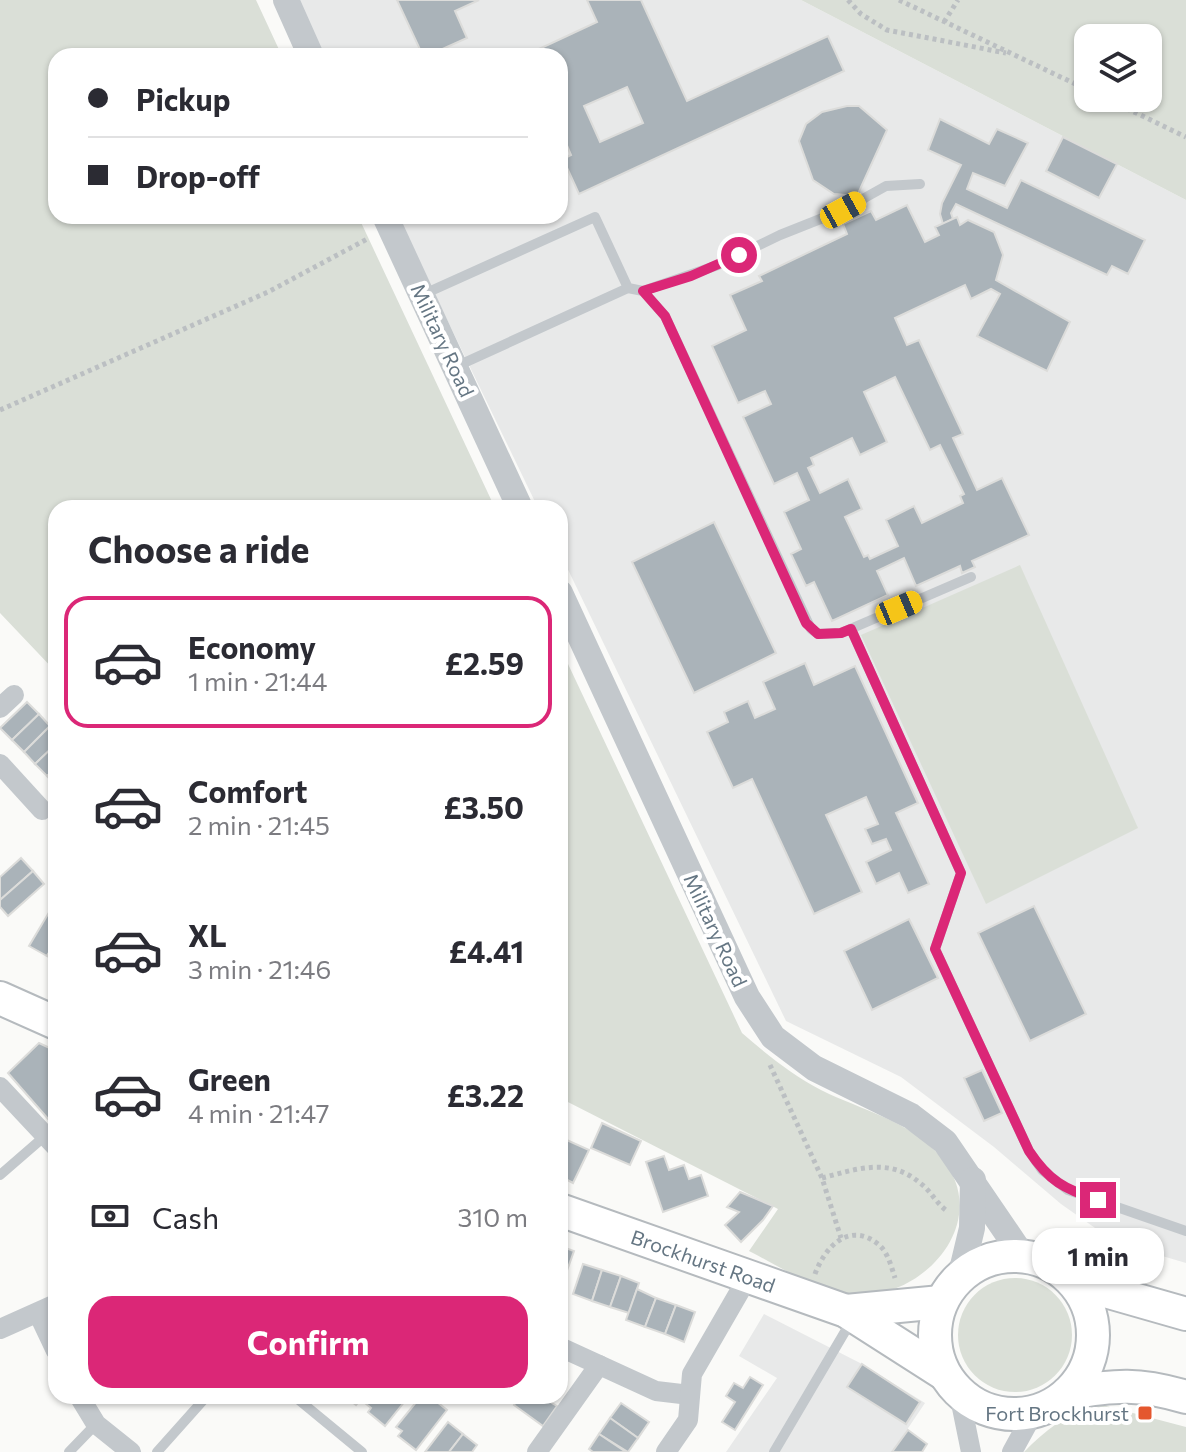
<!DOCTYPE html>
<meta charset="utf-8">
<style>
body{margin:0;font-family:Commissioner,sans-serif;background:#f7f7f7;color:#2b2b33;height:100vh;display:flex;flex-direction:column;font-size:30px;white-space:nowrap}
*{box-sizing:border-box;margin:0}
p{font-size:26px;color:#7c7c81}
.icon{flex:none;width:44px;height:44px;fill:none;stroke:currentColor;stroke-width:2;stroke-linecap:round;stroke-linejoin:round}
.map{position:relative;flex:1;overflow:hidden}
.panel{position:absolute;left:48px;top:500px;width:520px;height:904px;display:flex;flex-direction:column;background:#fff;border-radius:24px;box-shadow:0 2px 6px #0004}
.panel>*{flex:none}
.guide{position:absolute;left:48px;top:48px;width:520px;height:176px;border-radius:24px;box-shadow:0 2px 6px #0004;display:grid;align-content:center;height:176px;padding:0 40px;background:#fff}
.buttons{position:absolute;left:1074px;top:24px;display:grid;gap:16px}
.buttons a{display:grid;place-items:center;width:88px;height:88px;border-radius:16px;background:#fff;box-shadow:0 2px 6px #0004;font-size:40px}
.end{position:absolute;width:36px;height:36px;margin:-18px;border:10px solid #db2777;background:#fff;box-shadow:0 0 0 4px #fff}
.from{border-radius:50%}
.bubble{position:absolute;height:56px;border-radius:24px;background:#fff;box-shadow:0 2px 6px #0004;font-size:26px;font-weight:700;line-height:56px;text-align:center}
.car{position:absolute;width:24px;height:48px;margin:-24px -12px;border-radius:10px;box-shadow:0 0 6px 2px #0007;background:linear-gradient(#f5c518 24%,#345 0 40%,#f5c518 0 76%,#345 0 86%,#f5c518 0)}
.guide b{display:flex;align-items:center;gap:28px;height:76px;font-size:30px}
.guide b+b{border-top:2px solid #e1e1e2}
.guide i{width:20px;height:20px;background:#2b2b33}
ul{padding:0;list-style:none}
li{display:flex;align-items:center;gap:24px;height:132px;margin:0 16px 12px;padding:0 24px;border:4px solid transparent;border-radius:24px}
li div{flex:1}
li b{display:block;font-size:30px}
li em{font-style:normal;font-weight:700}
li.active{border-color:#db2777}
li>.icon{width:72px;height:72px;stroke-width:1.5}
h2{padding:0 40px;font-size:36px;line-height:96px}
.pay{display:flex;align-items:center;gap:20px;height:88px;padding:0 40px;font-size:30px}
.pay p{margin-inline-start:auto}
.cta{display:flex;gap:16px;margin-top:auto;padding:16px 40px}
.cta a{flex:1;height:92px;border-radius:24px;background:#db2777;color:#fff;font-size:32px;font-weight:700;line-height:92px;text-align:center}
.map>svg:first-child{display:block}
.built{fill:#e8e9e9}
.green{fill:#dadfd7;fill-rule:evenodd}
.building{fill:#aab3b9;stroke:#dcdcda;stroke-width:2;fill-rule:evenodd}
.lines{fill:none;stroke-linecap:round;stroke-linejoin:round}
.primary-casing{stroke:#b5babe;stroke-width:36}
.path{stroke:#bbbfc2;stroke-width:5;stroke-dasharray:4 4;stroke-linecap:butt}
.service{stroke:#c3c8cc;stroke-width:10}
.minor{stroke:#c3c8cc;stroke-width:20}
.tertiary{stroke:#c3c8cc;stroke-width:26}
.primary{stroke:#fff;stroke-width:32}
.route{stroke:#db2777;stroke-width:10}
.poi-dot{fill:#e4572e;stroke:#fff;stroke-width:3}
.labels{text-anchor:middle;dominant-baseline:central;stroke-width:8;stroke-linejoin:round;paint-order:stroke}
.street-label{font-size:20px;fill:#657683;stroke:#fff}
.poi-label{font-size:20px;fill:#657683;stroke:#fff;text-anchor:end}
</style>
<div class="map">
<svg width="1186" height="1452" viewBox="0 0 1186 1452">
<rect width="100%" height="100%" fill="#fafaf8"/>
<!-- built -->
<g class="built">
<path d="M293 0H801L1186 200V1263L1115 1242 1061 1204 994 1147 901 1077 786 1021 560 553V508H538L397 216H560V56H320Z"/>
<path d="M764 1314 862 1364 925 1403 892 1452H726L777 1378 739 1356Z"/>
</g>
<!-- green -->
<g class="green">
<path d="M0 0H256L282 56H56V216H358L495 508H56V672L0 613Z"/>
<path d="M801 0H1186V200ZM1088 38H1148V98H1088Z"/>
<path d="M1020 565 1138 828 986 904 861 635Z"/>
<path d="M560 647 742 1033C766 1054 792 1075 821 1090 861 1110 911 1121 941 1157 997 1224 916 1308 843 1294 813 1289 777 1265 749 1251L778 1209 560 1098Z"/>
<circle cx="1015" cy="1335" r="57"/>
<path d="M1095 1403 1186 1427V1452H1024C1044 1431 1068 1413 1095 1403Z"/>
</g>
<!-- building -->
<g class="building">
<path d="M397 0H479L455 11 467 38 427 56H423Z"/>
<path d="M587 0H641L687 101 828 36 844 71 579 194 563 159 571 155 566 143 560 146V56H524L597 22ZM627 87 643 123 600 142 584 106Z"/>
<path d="M847 106H859L887 130 857 196 834 194 813 180 799 141 806 124 822 112Z"/>
<path d="M940 119 989 144 997 129 1028 143 1005 186 973 173 967 189 1007 208 1021 180 1145 240 1128 274 1112 266 1107 275 956 204 951 213 953 219 943 224 940 214 942 203 961 165 928 150Z"/>
<path d="M1063 137 1117 164 1099 198 1046 171Z"/>
<path d="M907 205 925 242 939 235 935 227 957 217 960 225 968 220 994 232 1003 255 996 280 1070 322 1047 371 977 336 1000 294 991 289 971 299 965 285 895 318 907 345 919 340 963 434 953 438 977 490 1002 478 1029 535 972 561 975 567 962 573 960 566 916 586 904 558 877 571 888 595 832 621 814 582 806 586 791 554 801 549 784 512 809 500 797 473 774 484 743 417 771 404 765 391 738 403 712 346 746 330 730 295 762 281 759 276 847 234 843 224 871 211 876 220ZM895 377 930 450 940 445 964 494 960 496 963 503 922 523 914 506 886 520 898 546 870 559 868 555 864 557 845 517 862 509 848 479 820 493 808 468 814 465 811 458 852 438 860 455 887 442 864 392Z"/>
<path d="M714 522 776 653 694 693 632 562Z"/>
<path d="M805 663 814 685 855 666 918 803 896 813 929 884 908 893 899 873 876 884 866 862 891 850 886 839 872 844 865 829 878 824 866 797 826 815 862 892 814 914 752 779 733 788 707 732 728 722 724 712 748 701 755 718 775 709 763 682Z"/>
<path d="M27 702 39 714 12 740 0 728Z"/>
<path d="M39 714 50 726 24 752 12 740Z"/>
<path d="M50 726 56 732V744L35 764 24 752Z"/>
<path d="M56 744V768L47 776 35 764Z"/>
<path d="M56 768V786L47 776Z"/>
<path d="M21 858 33 871 0 900V877Z"/>
<path d="M33 871 44 884 8 916 0 907V900Z"/>
<path d="M1034 906 1086 1014 1030 1041 978 933Z"/>
<path d="M51 909 56 912V941L47 956 29 946Z"/>
<path d="M909 919 938 978 872 1010 844 951Z"/>
<path d="M56 941V961L47 956Z"/>
<path d="M39 1043 56 1051V1128L8 1073Z"/>
<path d="M982 1070 1002 1113 984 1121 964 1078Z"/>
<path d="M602 1123 641 1141 630 1165 591 1148Z"/>
<path d="M560 1137 589 1150 573 1183 560 1176Z"/>
<path d="M664 1156 669 1170 684 1165 689 1179 701 1175 708 1196 663 1212 646 1162Z"/>
<path d="M740 1192 773 1206 763 1220 741 1242 725 1225 739 1212 727 1207Z"/>
<path d="M560 1246 574 1251 560 1290Z"/>
<path d="M583 1264 602 1270 592 1301 573 1294Z"/>
<path d="M602 1270 621 1276 610 1307 592 1301Z"/>
<path d="M621 1276 639 1283 629 1313 610 1307Z"/>
<path d="M637 1289 656 1298 645 1327 626 1320Z"/>
<path d="M656 1298 676 1305 665 1334 645 1327Z"/>
<path d="M676 1305 695 1312 684 1342 665 1334Z"/>
<path d="M862 1364 920 1402 906 1424 847 1387Z"/>
<path d="M750 1377 763 1385 735 1430 722 1422 735 1402 726 1396 734 1383 743 1388Z"/>
<path d="M345 1396H363L356 1405Z"/>
<path d="M371 1396H409L385 1426 368 1412 371 1408 365 1403Z"/>
<path d="M421 1396H440L437 1402 447 1410 416 1450 398 1436 402 1431 396 1427Z"/>
<path d="M520 1396H554L550 1402 557 1406 543 1426 514 1405Z"/>
<path d="M621 1403 649 1422 638 1438 610 1418Z"/>
<path d="M610 1418 638 1438 628 1452 599 1434Z"/>
<path d="M448 1422 463 1434 449 1452H425Z"/>
<path d="M908 1430 927 1444 922 1452H892Z"/>
<path d="M463 1434 477 1445 472 1452H449Z"/>
<path d="M599 1434 626 1452H593L589 1449Z"/>
</g>
<g class="lines">
<!-- primary casing -->
<g class="primary-casing">
<g id="primary">
<path d="M0 998 56 1023"/>
<path id="s1" d="M560 1210 846 1311 943 1373"/>
<circle cx="1014" cy="1335" r="79"/>
<path d="M1074 1282 1186 1314"/>
<path d="M846 1311 941 1302"/>
<path d="M1068 1393C1116 1385 1139 1383 1186 1397"/>
</g>
</g>
<!-- path -->
<g class="path">
<path d="M848 0 861 14 887 30 1006 53"/>
<path d="M899 0 1088 90"/>
<path d="M944 22 958 0"/>
<path d="M1105 98 1186 137"/>
<path d="M0 410 268 292 369 238"/>
<path d="M770 1065 822 1178 841 1238"/>
<path d="M822 1178C856 1169 890 1157 920 1183 931 1191 936 1203 947 1211"/>
<path d="M815 1274C825 1247 849 1221 878 1244 888 1252 891 1266 895 1278"/>
</g>
<!-- service -->
<g class="service">
<path d="M643 291 718 265 780 235 843 210 886 186 920 184"/>
<path d="M424 294 595 217 628 288 643 291 665 316 811 629 818 634 841 633 971 577"/>
<path d="M455 367 628 288"/>
<path d="M851 629 961 873 935 949 1029 1151 1042 1170 1068 1190 1186 1231"/>
<path d="M0 1175 45 1136"/>
<path d="M294 1396 362 1452"/>
<path d="M69 1452 96 1424"/>
<path d="M157 1452 207 1396"/>
<path d="M774 1452 853 1318"/>
</g>
<!-- minor -->
<g class="minor">
<path d="M0 708 14 695"/>
<path d="M0 764 42 810"/>
<path d="M0 1087 56 1147"/>
<path d="M38 1313 56 1351"/>
<path d="M0 1329 56 1304"/>
<path d="M560 1347 656 1391 690 1395"/>
<path d="M959 1393 971 1452"/>
<path d="M79 1396 96 1424 131 1452"/>
<path d="M537 1452 599 1365"/>
<path d="M666 1452 688 1420 692 1374 748 1277"/>
<path d="M1012 1452 1034 1412"/>
</g>
<!-- tertiary -->
<g class="tertiary">
<path d="M286 0 311 56"/>
<path d="M385 216 520 508"/>
<path d="M560 593 747 997 773 1037 814 1068 911 1116 945 1142 1022 1255"/>
<path d="M961 1274 972 1228 973 1180"/>
</g>
<!-- primary -->
<use href="#primary" class="primary"/>
</g>
<g class="lines">
<!-- route -->
<path class="route" d="M739 255 691 276 643 291 665 316 806 623 818 634 841 633 851 629 961 873 935 949 1029 1151C1049 1181 1064 1189 1098 1200"/>
</g>
<!-- markers -->
<rect class="poi-dot" x="1137" y="1405" width="16" height="16" rx="4"/>
<g class="labels">
<!-- street labels -->
<g class="street-label">
<text transform="translate(443 340) rotate(65)">Military Road</text>
<text transform="translate(716 930) rotate(65)">Military Road</text>
<text stroke="none"><textPath href="#s1" startOffset="152">Brockhurst Road</textPath></text>
</g>
<!-- poi labels -->
<g class="poi-label">
<text x="1129" y="1413">Fort Brockhurst</text>
</g>
</g>
</svg>
<div class="buttons">
<a><svg class="icon" aria-label="layers" viewBox="0 0 24 24"><path d="M12 4l9 5-9 5-9-5zM3 14l9 5 9-5"/></svg></a>
</div>
<i class="end from" style="left:739px;top:255px"></i>
<i class="end" style="left:1098px;top:1200px"></i>
<div class="bubble" style="left:1032px;top:1228px;width:132px">1 min</div>
<i class="car" style="left:843px;top:210px;rotate:61deg"></i>
<i class="car" style="left:899px;top:608px;rotate:67deg"></i>
<div class="guide">
<b><i class="from"></i>Pickup</b>
<b><i></i>Drop-off</b>
</div>
<section class="panel">
<h2>Choose a ride</h2>
<ul>
<li class="active"><svg class="icon" aria-label="car" viewBox="0 0 24 24"><path d="M5 17H2v-5l4-1 3-4h7l3 4 3 1v5h-3M9 17h6M6 11h13"/><circle cx="7" cy="17" r="2"/><circle cx="17" cy="17" r="2"/></svg><div><b>Economy</b><p>1 min · 21:44</p></div><em>£2.59</em></li>
<li><svg class="icon" aria-label="car" viewBox="0 0 24 24"><path d="M5 17H2v-5l4-1 3-4h7l3 4 3 1v5h-3M9 17h6M6 11h13"/><circle cx="7" cy="17" r="2"/><circle cx="17" cy="17" r="2"/></svg><div><b>Comfort</b><p>2 min · 21:45</p></div><em>£3.50</em></li>
<li><svg class="icon" aria-label="car" viewBox="0 0 24 24"><path d="M5 17H2v-5l4-1 3-4h7l3 4 3 1v5h-3M9 17h6M6 11h13"/><circle cx="7" cy="17" r="2"/><circle cx="17" cy="17" r="2"/></svg><div><b>XL</b><p>3 min · 21:46</p></div><em>£4.41</em></li>
<li><svg class="icon" aria-label="car" viewBox="0 0 24 24"><path d="M5 17H2v-5l4-1 3-4h7l3 4 3 1v5h-3M9 17h6M6 11h13"/><circle cx="7" cy="17" r="2"/><circle cx="17" cy="17" r="2"/></svg><div><b>Green</b><p>4 min · 21:47</p></div><em>£3.22</em></li>
</ul>
<div class="pay"><svg class="icon" aria-label="cash" viewBox="0 0 24 24"><path d="M3 7h18v10H3z"/><circle cx="12" cy="12" r="2"/></svg>Cash<p>310 m</p></div>
<div class="cta"><a>Confirm</a></div>
</section>
</div>
